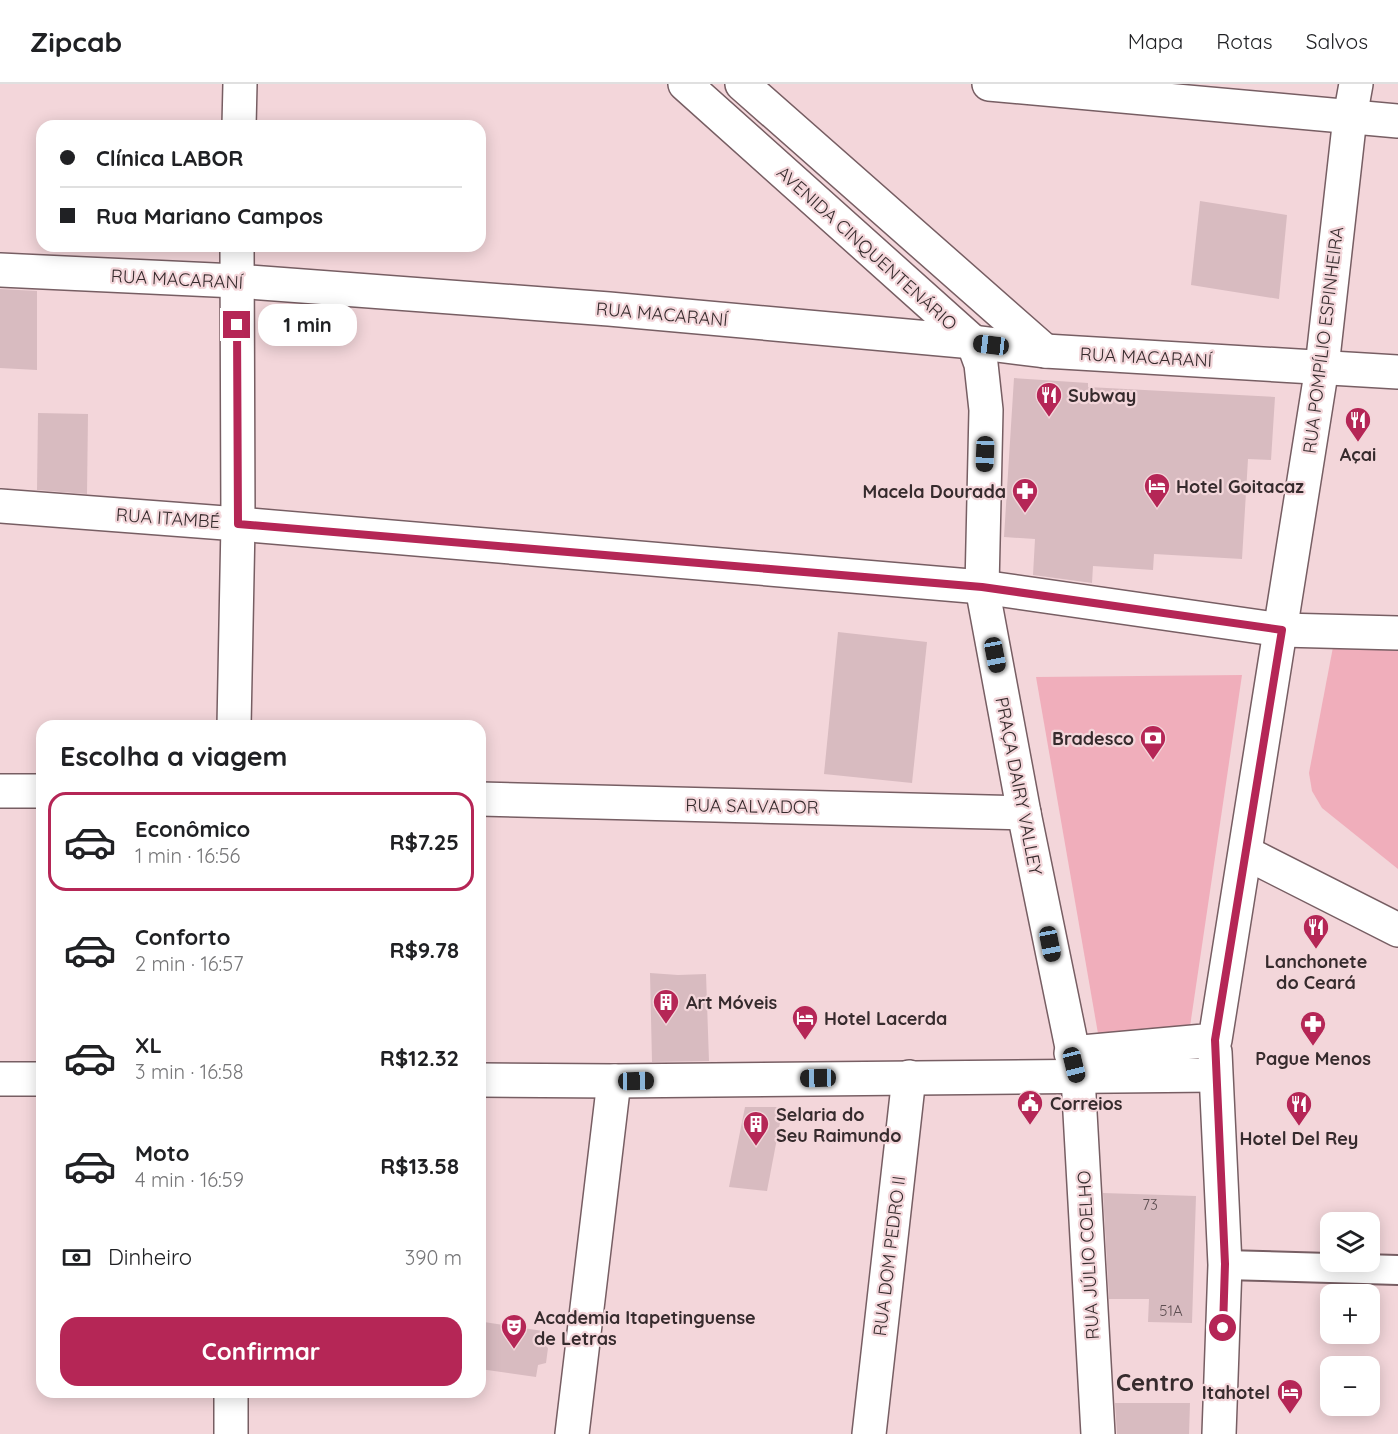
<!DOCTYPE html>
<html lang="pt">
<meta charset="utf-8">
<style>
body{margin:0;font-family:Quicksand,sans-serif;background:#f6f6f6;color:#202124;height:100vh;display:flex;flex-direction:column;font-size:22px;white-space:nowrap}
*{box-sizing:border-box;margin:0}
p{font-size:20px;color:#757577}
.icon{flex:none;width:33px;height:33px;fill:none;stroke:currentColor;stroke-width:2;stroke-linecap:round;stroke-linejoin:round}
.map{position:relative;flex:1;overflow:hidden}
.drawer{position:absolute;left:36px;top:636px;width:450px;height:678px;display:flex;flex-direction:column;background:#fff;border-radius:18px;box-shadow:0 3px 15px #0003}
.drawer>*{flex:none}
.guide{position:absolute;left:36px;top:36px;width:450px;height:132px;border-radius:18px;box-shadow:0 3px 15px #0003;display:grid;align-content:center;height:132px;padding:0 24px;background:#fff}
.fabs{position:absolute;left:1320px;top:1128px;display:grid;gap:12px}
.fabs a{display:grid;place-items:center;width:60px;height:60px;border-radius:12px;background:#fff;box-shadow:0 3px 15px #0003;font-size:30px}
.end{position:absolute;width:27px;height:27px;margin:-14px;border:8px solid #b52656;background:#fff;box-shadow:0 0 0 3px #fff}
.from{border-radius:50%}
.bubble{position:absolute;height:42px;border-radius:18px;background:#fff;box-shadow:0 3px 15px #0003;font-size:20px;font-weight:800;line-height:42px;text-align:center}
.car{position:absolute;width:18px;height:36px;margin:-18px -9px;border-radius:8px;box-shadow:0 0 4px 2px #0007;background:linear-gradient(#222 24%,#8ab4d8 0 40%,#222 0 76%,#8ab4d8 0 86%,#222 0)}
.guide b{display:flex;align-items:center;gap:21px;height:57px;font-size:22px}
.guide b+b{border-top:2px solid #e0e0e0}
.guide i{width:15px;height:15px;background:#202124}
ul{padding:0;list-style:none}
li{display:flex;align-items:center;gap:18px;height:99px;margin:0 12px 9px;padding:0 12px;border:3px solid transparent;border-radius:18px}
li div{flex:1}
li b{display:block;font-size:22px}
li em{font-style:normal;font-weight:800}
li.on{border-color:#b52656}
li>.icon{width:54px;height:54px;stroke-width:1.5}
h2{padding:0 24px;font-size:27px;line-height:72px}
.pay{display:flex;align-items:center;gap:15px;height:66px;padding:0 24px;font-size:22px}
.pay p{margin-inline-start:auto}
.cta{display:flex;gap:12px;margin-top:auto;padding:12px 24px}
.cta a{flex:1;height:69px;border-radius:18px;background:#b52656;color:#fff;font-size:24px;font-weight:800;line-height:69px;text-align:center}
header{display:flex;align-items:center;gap:36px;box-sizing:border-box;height:84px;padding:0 30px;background:#fff;border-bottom:2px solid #e0e0e0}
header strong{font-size:28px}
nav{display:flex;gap:33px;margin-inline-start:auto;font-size:21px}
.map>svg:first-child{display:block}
.green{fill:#f0aebb}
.building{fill:#d8bbc0}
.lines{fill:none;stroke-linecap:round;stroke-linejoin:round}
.pedestrian-casing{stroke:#775e63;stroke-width:32}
.minor-casing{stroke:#775e63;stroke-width:36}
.pedestrian{stroke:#fff;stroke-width:28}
.minor{stroke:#fff;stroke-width:33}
.route{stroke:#b52656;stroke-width:8}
.labels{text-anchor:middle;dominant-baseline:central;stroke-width:4.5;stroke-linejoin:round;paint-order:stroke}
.number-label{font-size:15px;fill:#5e4f52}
.street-label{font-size:18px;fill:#362b2d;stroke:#f3d6da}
.poi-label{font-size:18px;font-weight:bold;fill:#362b2d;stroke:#f3d6da;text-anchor:start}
.district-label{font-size:24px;font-weight:bold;fill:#362b2d;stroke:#f3d6da}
</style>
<header>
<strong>Zipcab</strong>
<nav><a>Mapa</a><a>Rotas</a><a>Salvos</a></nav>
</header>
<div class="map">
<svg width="1398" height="1350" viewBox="0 0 1398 1350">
<rect width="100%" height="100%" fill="#f3d6da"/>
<!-- green -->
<g class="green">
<path d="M1333 563 1398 564V785L1322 724 1312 707 1309 689Z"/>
<path d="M1242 591 1188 956 1100 961 1036 593Z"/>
</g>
<!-- building -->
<g class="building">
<path d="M1200 117 1287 131 1279 215 1191 201Z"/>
<path d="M0 205 37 207V286L0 284Z"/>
<path d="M1014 294 1088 299V303L1275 313 1271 376 1248 375 1242 475 1154 470 1153 486 1093 482 1092 499 1033 491 1035 455 1004 453Z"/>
<path d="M38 329 88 330 87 410 37 406Z"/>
<path d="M838 548 927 558 912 699 824 690Z"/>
<path d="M650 889 678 891 706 890 709 977 652 978Z"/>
<path d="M745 1023H783L767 1107 729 1103Z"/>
<path d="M1103 1109 1196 1112 1192 1239 1148 1238 1149 1215H1109Z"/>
<path d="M484 1238 543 1247 541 1258 548 1264 546 1279 538 1281 536 1293 480 1285V1268Z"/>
<path d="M1115 1319H1190L1189 1350H1117Z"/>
</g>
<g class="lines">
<!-- pedestrian casing -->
<g class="pedestrian-casing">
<path id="pedestrian" d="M1225 1181 1398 1186"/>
</g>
<!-- minor casing -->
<g class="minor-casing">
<g id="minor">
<path d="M685 0 973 258 981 280 986 326 982 503 1024 729 1078 993 1098 1350"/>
<path d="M742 0 1045 267"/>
<path d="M989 0 1398 37"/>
<path d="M239 42 240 0"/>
<path d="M0 186 236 197 609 225 973 258 1045 267 1398 288"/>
<path d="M0 422 238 440 982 503 1282 546 1398 549"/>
<path d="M234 642 238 440 237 162"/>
<path d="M0 707H42"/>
<path d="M480 715 1024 729"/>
<path d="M1246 769 1398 846"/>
<path d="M1215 968 1225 1181 1219 1350"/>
<path d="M1071 969 1215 956 1322 283 1350 33 1356 0"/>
<path d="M0 995H42"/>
<path d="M480 996 614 997 1215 991"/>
<path d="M231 1350V1308"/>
<path d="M572 1350 614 997"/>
<path d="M869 1350 909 993"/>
</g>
</g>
<!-- pedestrian -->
<use href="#pedestrian" class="pedestrian"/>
<!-- minor -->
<use href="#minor" class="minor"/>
</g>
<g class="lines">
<!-- route -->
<path class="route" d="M237 241 238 440 982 503 1282 546 1215 956 1225 1180 1223 1244"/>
</g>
<!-- icons -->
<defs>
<g id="restaurant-pin" transform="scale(1.35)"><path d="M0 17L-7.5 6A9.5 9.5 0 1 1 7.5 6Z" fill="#b52656" stroke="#f3d6da"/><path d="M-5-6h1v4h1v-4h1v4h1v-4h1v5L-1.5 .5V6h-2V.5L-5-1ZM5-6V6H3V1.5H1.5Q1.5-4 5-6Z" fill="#fff"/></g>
<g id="hotel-pin" transform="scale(1.35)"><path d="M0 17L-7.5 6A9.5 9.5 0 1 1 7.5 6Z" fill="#b52656" stroke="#f3d6da"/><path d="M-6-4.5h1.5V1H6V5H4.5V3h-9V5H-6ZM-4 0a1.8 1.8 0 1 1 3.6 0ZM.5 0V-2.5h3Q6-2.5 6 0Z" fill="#fff"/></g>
<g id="pharmacy-pin" transform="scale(1.35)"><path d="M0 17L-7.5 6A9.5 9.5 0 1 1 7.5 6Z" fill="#b52656" stroke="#f3d6da"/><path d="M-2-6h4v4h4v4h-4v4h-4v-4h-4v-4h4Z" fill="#fff"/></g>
<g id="bank-pin" transform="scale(1.35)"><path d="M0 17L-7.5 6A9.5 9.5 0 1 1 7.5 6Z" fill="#b52656" stroke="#f3d6da"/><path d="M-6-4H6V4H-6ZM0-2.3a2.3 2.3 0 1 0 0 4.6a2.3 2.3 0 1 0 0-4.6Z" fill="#fff"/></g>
<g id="building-pin" transform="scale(1.35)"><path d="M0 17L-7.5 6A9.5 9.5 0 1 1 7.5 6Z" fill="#b52656" stroke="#f3d6da"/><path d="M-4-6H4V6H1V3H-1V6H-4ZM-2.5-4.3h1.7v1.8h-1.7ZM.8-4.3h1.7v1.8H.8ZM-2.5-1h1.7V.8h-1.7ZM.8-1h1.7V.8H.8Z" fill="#fff"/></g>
<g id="civic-pin" transform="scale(1.35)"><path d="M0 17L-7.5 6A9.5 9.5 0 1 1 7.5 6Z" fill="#b52656" stroke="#f3d6da"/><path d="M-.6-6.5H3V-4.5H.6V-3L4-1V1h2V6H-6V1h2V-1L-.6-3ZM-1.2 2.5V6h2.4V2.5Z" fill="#fff"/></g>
<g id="theatre-pin" transform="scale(1.35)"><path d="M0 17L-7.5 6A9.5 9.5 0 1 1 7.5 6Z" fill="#b52656" stroke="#f3d6da"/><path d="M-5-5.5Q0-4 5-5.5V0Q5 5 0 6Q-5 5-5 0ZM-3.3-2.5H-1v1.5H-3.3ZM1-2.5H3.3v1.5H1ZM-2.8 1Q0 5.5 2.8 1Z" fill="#fff"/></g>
</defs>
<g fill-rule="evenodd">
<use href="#restaurant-pin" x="1049" y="311"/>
<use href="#restaurant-pin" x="1358" y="336"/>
<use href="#hotel-pin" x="1157" y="402"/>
<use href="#pharmacy-pin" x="1025" y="407"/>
<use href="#bank-pin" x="1153" y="654"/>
<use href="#restaurant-pin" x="1316" y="843"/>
<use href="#building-pin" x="666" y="918"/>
<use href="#hotel-pin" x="805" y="934"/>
<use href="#pharmacy-pin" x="1313" y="940"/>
<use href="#civic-pin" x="1030" y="1019"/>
<use href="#restaurant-pin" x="1299" y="1020"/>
<use href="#building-pin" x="756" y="1040"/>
<use href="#theatre-pin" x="514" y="1243"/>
<use href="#hotel-pin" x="1290" y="1308"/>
</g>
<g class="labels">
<!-- number labels -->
<g class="number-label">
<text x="1150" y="1120">73</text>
<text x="1171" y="1226">51A</text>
</g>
<!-- street labels -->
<g class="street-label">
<text transform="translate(867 164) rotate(42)">AVENIDA CINQUENTENÁRIO</text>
<text transform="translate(177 195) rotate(3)">RUA MACARANÍ</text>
<text transform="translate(662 230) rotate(5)">RUA MACARANÍ</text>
<text transform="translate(1323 256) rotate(-83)">RUA POMPÍLIO ESPINHEIRA</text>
<text transform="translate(1146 273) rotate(3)">RUA MACARANÍ</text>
<text transform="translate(168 434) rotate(4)">RUA ITAMBÉ</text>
<text transform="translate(1019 702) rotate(79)">PRAÇA DAIRY VALLEY</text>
<text transform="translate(752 722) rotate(1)">RUA SALVADOR</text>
<text transform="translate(1088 1171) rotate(-93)">RUA JÚLIO COELHO</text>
<text transform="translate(889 1172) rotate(-83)">RUA DOM PEDRO II</text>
</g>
<!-- poi labels -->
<g class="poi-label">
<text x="1068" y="311">Subway</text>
<text x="1358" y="370" text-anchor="middle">Açai</text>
<text x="1176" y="402">Hotel Goitacaz</text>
<text x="1006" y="407" text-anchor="end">Macela Dourada</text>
<text x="1134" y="654" text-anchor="end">Bradesco</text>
<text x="1316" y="877" text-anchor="middle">Lanchonete<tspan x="1316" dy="21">do Ceará</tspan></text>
<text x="686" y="918">Art Móveis</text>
<text x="824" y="934">Hotel Lacerda</text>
<text x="1313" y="974" text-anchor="middle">Pague Menos</text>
<text x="1050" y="1019">Correios</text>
<text x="776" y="1030">Selaria do<tspan x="776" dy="21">Seu Raimundo</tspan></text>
<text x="1299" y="1054" text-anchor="middle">Hotel Del Rey</text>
<text x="534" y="1233">Academia Itapetinguense<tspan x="534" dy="21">de Letras</tspan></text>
<text x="1270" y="1308" text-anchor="end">Itahotel</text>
</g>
<!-- district labels -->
<g class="district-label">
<text x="1155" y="1298">Centro</text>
</g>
</g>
</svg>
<div class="fabs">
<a><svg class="icon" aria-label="layers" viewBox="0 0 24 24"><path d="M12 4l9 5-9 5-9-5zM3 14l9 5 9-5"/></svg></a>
<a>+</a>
<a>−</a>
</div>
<i class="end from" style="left:1223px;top:1244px"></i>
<i class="end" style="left:237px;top:241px"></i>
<div class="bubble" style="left:258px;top:220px;width:99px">1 min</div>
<i class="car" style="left:991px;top:261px;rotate:277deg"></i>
<i class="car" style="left:985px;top:370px;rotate:182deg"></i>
<i class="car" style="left:995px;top:571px;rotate:169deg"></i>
<i class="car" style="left:1050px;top:860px;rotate:169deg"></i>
<i class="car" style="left:1074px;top:981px;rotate:166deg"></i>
<i class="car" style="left:818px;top:994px;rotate:269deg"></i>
<i class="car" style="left:636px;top:997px;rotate:89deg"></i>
<div class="guide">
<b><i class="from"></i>Clínica LABOR</b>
<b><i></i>Rua Mariano Campos</b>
</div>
<section class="drawer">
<h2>Escolha a viagem</h2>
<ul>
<li class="on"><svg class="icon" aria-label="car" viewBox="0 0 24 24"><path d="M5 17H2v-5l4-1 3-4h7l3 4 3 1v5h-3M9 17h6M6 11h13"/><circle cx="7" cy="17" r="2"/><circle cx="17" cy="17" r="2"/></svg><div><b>Econômico</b><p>1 min · 16:56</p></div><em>R$7.25</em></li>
<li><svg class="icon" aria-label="car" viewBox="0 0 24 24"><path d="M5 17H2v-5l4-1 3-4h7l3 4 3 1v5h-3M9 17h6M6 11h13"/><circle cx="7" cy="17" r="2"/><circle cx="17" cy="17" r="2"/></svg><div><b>Conforto</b><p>2 min · 16:57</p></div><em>R$9.78</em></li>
<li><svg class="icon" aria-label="car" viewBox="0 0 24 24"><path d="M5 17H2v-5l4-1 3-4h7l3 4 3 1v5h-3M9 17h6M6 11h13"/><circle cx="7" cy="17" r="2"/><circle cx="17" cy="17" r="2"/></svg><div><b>XL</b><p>3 min · 16:58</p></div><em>R$12.32</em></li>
<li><svg class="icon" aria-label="car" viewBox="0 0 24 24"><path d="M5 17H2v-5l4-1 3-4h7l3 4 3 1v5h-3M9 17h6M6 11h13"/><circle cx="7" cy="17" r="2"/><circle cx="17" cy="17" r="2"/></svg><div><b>Moto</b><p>4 min · 16:59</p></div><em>R$13.58</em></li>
</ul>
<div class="pay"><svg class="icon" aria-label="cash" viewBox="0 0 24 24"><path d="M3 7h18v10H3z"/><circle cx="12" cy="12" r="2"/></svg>Dinheiro<p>390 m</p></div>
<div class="cta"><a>Confirmar</a></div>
</section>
</div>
